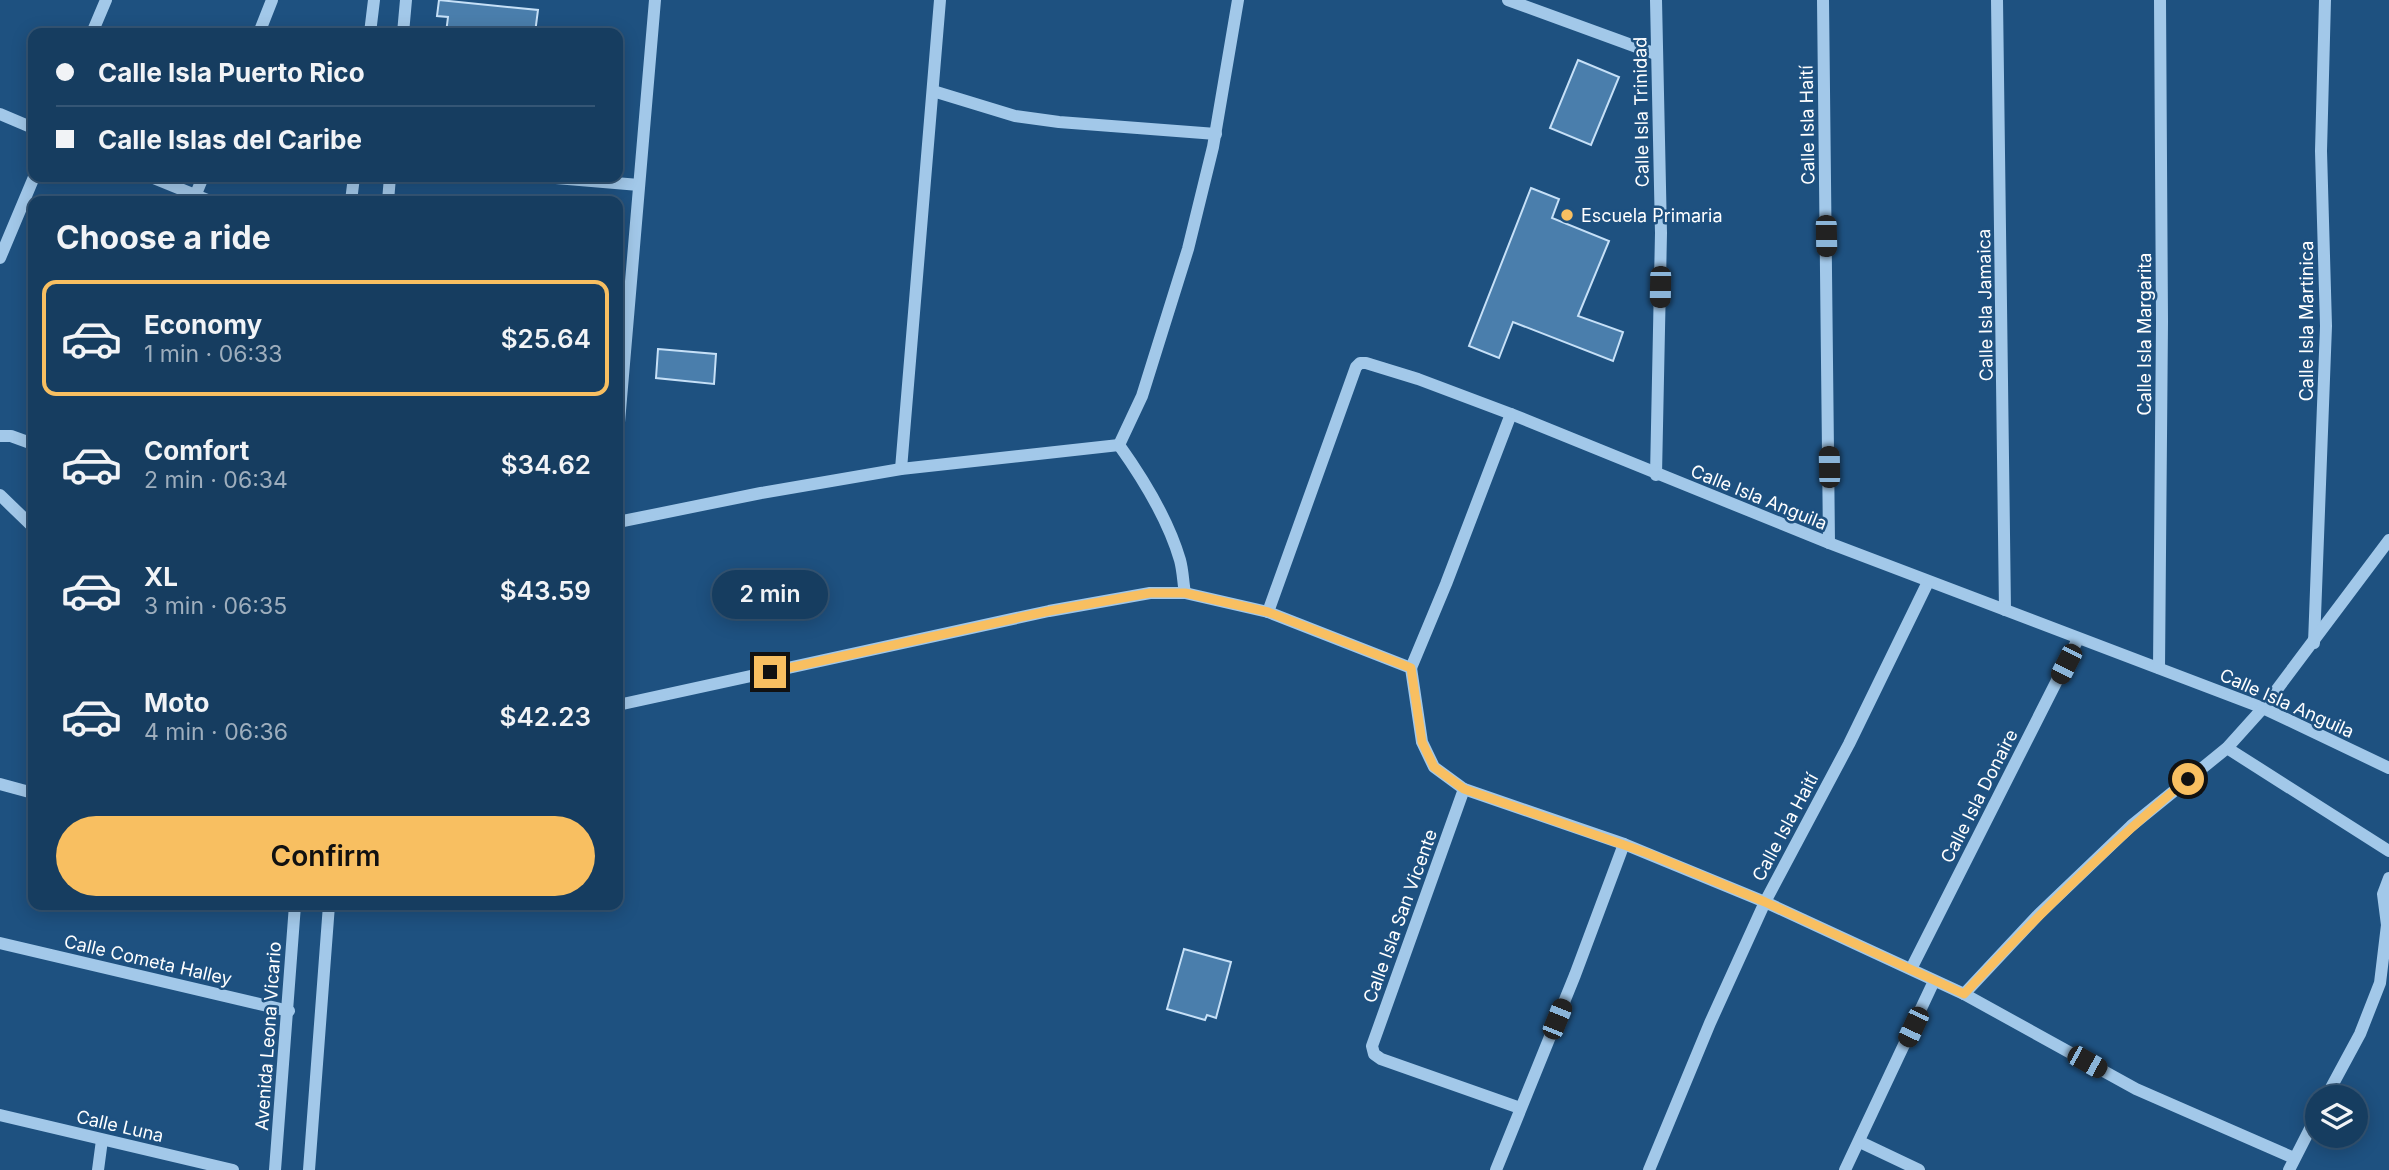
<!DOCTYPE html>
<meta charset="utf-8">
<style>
body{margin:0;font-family:Inter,sans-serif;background:#1f4466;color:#f1f3f6;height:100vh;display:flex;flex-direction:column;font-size:26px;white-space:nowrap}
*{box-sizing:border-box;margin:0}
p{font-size:23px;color:#9eaebd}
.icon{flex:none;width:38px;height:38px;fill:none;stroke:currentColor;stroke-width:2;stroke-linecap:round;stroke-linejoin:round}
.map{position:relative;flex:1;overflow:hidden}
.drawer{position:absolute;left:28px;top:196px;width:595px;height:714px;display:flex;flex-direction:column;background:#163d60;border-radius:14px;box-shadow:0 4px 18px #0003,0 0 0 2px #355675}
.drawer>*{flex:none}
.guide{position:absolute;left:28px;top:28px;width:595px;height:154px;border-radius:14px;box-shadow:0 4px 18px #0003,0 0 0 2px #355675;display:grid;align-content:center;height:154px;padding:0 28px;background:#163d60}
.controls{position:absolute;left:2305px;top:1085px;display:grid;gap:14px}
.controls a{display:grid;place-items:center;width:63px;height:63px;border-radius:50%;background:#163d60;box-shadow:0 4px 18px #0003,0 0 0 2px #355675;font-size:35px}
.end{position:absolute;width:32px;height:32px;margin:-16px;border:9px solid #f8bf61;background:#111;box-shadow:0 0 0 4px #111}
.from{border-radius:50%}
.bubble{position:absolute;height:49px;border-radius:24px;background:#163d60;box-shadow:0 4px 18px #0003,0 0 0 2px #355675;font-size:23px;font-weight:600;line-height:49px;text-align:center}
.car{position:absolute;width:21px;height:42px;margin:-21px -10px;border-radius:9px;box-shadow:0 0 5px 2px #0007;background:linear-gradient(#222 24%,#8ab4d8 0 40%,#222 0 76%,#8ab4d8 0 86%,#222 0)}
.guide b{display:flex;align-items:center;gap:24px;height:66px;font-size:26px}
.guide b+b{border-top:2px solid #355675}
.guide i{width:18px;height:18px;background:#f1f3f6}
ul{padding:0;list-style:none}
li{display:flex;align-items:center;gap:21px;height:116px;margin:0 14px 10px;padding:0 14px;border:4px solid transparent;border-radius:14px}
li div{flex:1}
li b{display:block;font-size:26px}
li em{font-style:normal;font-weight:600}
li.current{border-color:#f8bf61}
li>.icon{width:63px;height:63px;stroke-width:1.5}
h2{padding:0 28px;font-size:32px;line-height:84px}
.cta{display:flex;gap:14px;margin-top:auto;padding:14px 28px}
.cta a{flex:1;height:80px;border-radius:42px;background:#f8bf61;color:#111;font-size:28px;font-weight:600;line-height:80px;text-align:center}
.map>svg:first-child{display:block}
.building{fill:#4a7eac;stroke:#c6e0f7;stroke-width:2}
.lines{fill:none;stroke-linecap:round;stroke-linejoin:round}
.minor{stroke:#a2c8e9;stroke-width:12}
.route{stroke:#f8bf61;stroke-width:9}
.poi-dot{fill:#f8bf61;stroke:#1e5180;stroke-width:2.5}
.labels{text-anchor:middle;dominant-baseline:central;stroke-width:5;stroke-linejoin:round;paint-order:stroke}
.street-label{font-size:18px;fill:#fff;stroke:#1e5180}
.poi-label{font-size:18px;fill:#fff;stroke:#1e5180;text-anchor:start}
</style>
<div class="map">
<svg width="2389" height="1170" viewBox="0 0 2389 1170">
<rect width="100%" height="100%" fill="#1e5180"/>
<!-- building -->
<g class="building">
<path d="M439 0 538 10 535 33H446L448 17 437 16Z"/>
<path d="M1578 60 1619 77 1591 145 1550 128Z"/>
<path d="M1531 188 1559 199 1552 218 1609 241 1578 316 1623 332 1613 361 1513 322 1499 358 1469 346Z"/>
<path d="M658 349 716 354 714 384 656 378Z"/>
<path d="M1184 949 1231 962 1216 1018 1207 1015 1205 1020 1167 1009Z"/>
</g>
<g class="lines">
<!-- minor -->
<g class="minor">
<path d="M1508 0 1656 54"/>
<path d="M1823 0 1829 543"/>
<path d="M1997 0 2005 610"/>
<path d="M92 33 106 0"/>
<path d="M259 33 272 0"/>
<path d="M370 33 374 0"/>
<path d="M403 33 406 0"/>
<path d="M933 91 1015 116 1059 122 1216 134"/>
<path d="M0 114 33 128"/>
<path d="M151 177 210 201"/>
<path d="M544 177 639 185"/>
<path d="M193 201 203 177"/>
<path d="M351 201 354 177"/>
<path d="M388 201 390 177"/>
<path d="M0 258 34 177"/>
<path d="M618 434 655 0"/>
<path d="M0 436H11L33 444"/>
<path d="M1119 445 1142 396 1188 249 1213 147 1238 0"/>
<path d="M1119 445C1144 480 1168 519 1180 560 1183 571 1183 582 1185 593"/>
<path d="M901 469 940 0"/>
<path d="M1656 475 1661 233 1656 0"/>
<path d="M0 495 33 527"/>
<path d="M618 522 761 493 901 469 1119 445"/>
<path d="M1268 612 1356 367 1360 363H1366L1418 379 1511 414 1829 543 2263 708 2389 768"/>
<path d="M2314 643 2326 326 2321 151 2325 0"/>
<path d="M1411 668 1446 584 1511 414"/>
<path d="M2159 668 2162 322 2160 0"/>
<path d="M618 705 1049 611 1150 593H1185L1268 612 1411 668 1422 742 1434 767 1464 789 1624 844 1765 902 1964 994 2136 1089 2294 1158"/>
<path d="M2227 748 2389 851"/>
<path d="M0 784 33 793"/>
<path d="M1464 789 1372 1046 1374 1054 1381 1059 1520 1108"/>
<path d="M0 943 289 1011"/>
<path d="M1911 969 2078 639"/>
<path d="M1964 994 2039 914 2131 826 2227 748 2263 708 2389 540"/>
<path d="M2326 1097 2360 1034 2380 983 2387 925 2383 894 2389 878"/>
<path d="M0 1115 233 1170"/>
<path d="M1860 1142 1919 1170"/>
<path d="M98 1170 102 1140"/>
<path d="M275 1170 295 905"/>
<path d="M309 1170 329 905"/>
<path d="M1496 1170 1575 975 1624 844"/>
<path d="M1649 1170 1710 1023 1765 902 1849 744 1928 582"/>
<path d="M1845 1170 1934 981"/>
<path d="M2289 1170 2317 1115"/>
</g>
</g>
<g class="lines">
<!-- route -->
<path class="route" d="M770 672 1049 611 1150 593H1185L1268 612 1411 668 1422 742 1434 767 1464 789 1647 853 1765 902 1964 994C2035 918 2108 845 2188 779"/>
</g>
<!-- markers -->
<circle class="poi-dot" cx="1567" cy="215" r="7"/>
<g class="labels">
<!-- street labels -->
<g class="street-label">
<text transform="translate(1641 112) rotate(-91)">Calle Isla Trinidad</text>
<text transform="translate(1807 125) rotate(-91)">Calle Isla Haití</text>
<text transform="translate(1985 305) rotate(-91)">Calle Isla Jamaica</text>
<text transform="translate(2306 321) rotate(-90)">Calle Isla Martinica</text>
<text transform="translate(2144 334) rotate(-90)">Calle Isla Margarita</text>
<text transform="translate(1759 497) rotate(22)">Calle Isla Anguila</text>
<text transform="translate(2287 703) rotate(24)">Calle Isla Anguila</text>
<text transform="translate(1979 796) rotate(-63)">Calle Isla Donaire</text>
<text transform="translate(1785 827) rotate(-62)">Calle Isla Haití</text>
<text transform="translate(1400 916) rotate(-70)">Calle Isla San Vicente</text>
<text transform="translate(148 960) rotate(13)">Calle Cometa Halley</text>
<text transform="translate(268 1036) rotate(-86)">Avenida Leona Vicario</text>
<text transform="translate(120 1126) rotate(13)">Calle Luna</text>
</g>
<!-- poi labels -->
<g class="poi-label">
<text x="1581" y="215">Escuela Primaria</text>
</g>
</g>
</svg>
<div class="controls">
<a><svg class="icon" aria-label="layers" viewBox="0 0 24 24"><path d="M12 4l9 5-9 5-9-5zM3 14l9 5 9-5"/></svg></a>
</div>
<i class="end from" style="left:2188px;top:779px"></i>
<i class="end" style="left:770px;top:672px"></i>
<div class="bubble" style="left:712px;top:570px;width:116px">2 min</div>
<i class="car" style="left:1826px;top:236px;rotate:179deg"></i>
<i class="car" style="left:1660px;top:287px;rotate:181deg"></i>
<i class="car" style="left:1829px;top:467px;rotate:359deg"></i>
<i class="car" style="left:2066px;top:664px;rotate:207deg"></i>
<i class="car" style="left:1557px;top:1019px;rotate:22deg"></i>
<i class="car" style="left:1913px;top:1027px;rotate:205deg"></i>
<i class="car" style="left:2087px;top:1062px;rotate:119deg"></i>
<div class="guide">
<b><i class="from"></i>Calle Isla Puerto Rico</b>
<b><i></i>Calle Islas del Caribe</b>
</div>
<section class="drawer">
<h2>Choose a ride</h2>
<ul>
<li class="current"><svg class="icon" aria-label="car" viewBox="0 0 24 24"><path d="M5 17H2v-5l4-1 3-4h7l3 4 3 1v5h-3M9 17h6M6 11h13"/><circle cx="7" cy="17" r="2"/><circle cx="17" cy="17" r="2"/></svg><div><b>Economy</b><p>1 min · 06:33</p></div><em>$25.64</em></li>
<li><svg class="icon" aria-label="car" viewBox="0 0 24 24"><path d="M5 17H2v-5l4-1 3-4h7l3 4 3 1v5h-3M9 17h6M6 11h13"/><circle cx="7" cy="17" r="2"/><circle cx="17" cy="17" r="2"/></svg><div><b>Comfort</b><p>2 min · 06:34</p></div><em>$34.62</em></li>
<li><svg class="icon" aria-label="car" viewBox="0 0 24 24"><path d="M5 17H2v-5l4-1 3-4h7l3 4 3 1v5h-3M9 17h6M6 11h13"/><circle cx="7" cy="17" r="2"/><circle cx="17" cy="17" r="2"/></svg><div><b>XL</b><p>3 min · 06:35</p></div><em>$43.59</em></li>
<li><svg class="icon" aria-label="car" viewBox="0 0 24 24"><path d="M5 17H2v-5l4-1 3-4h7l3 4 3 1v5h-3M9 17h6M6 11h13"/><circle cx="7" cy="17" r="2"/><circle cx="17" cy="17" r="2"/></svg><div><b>Moto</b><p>4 min · 06:36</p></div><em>$42.23</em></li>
</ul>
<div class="cta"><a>Confirm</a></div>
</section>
</div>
